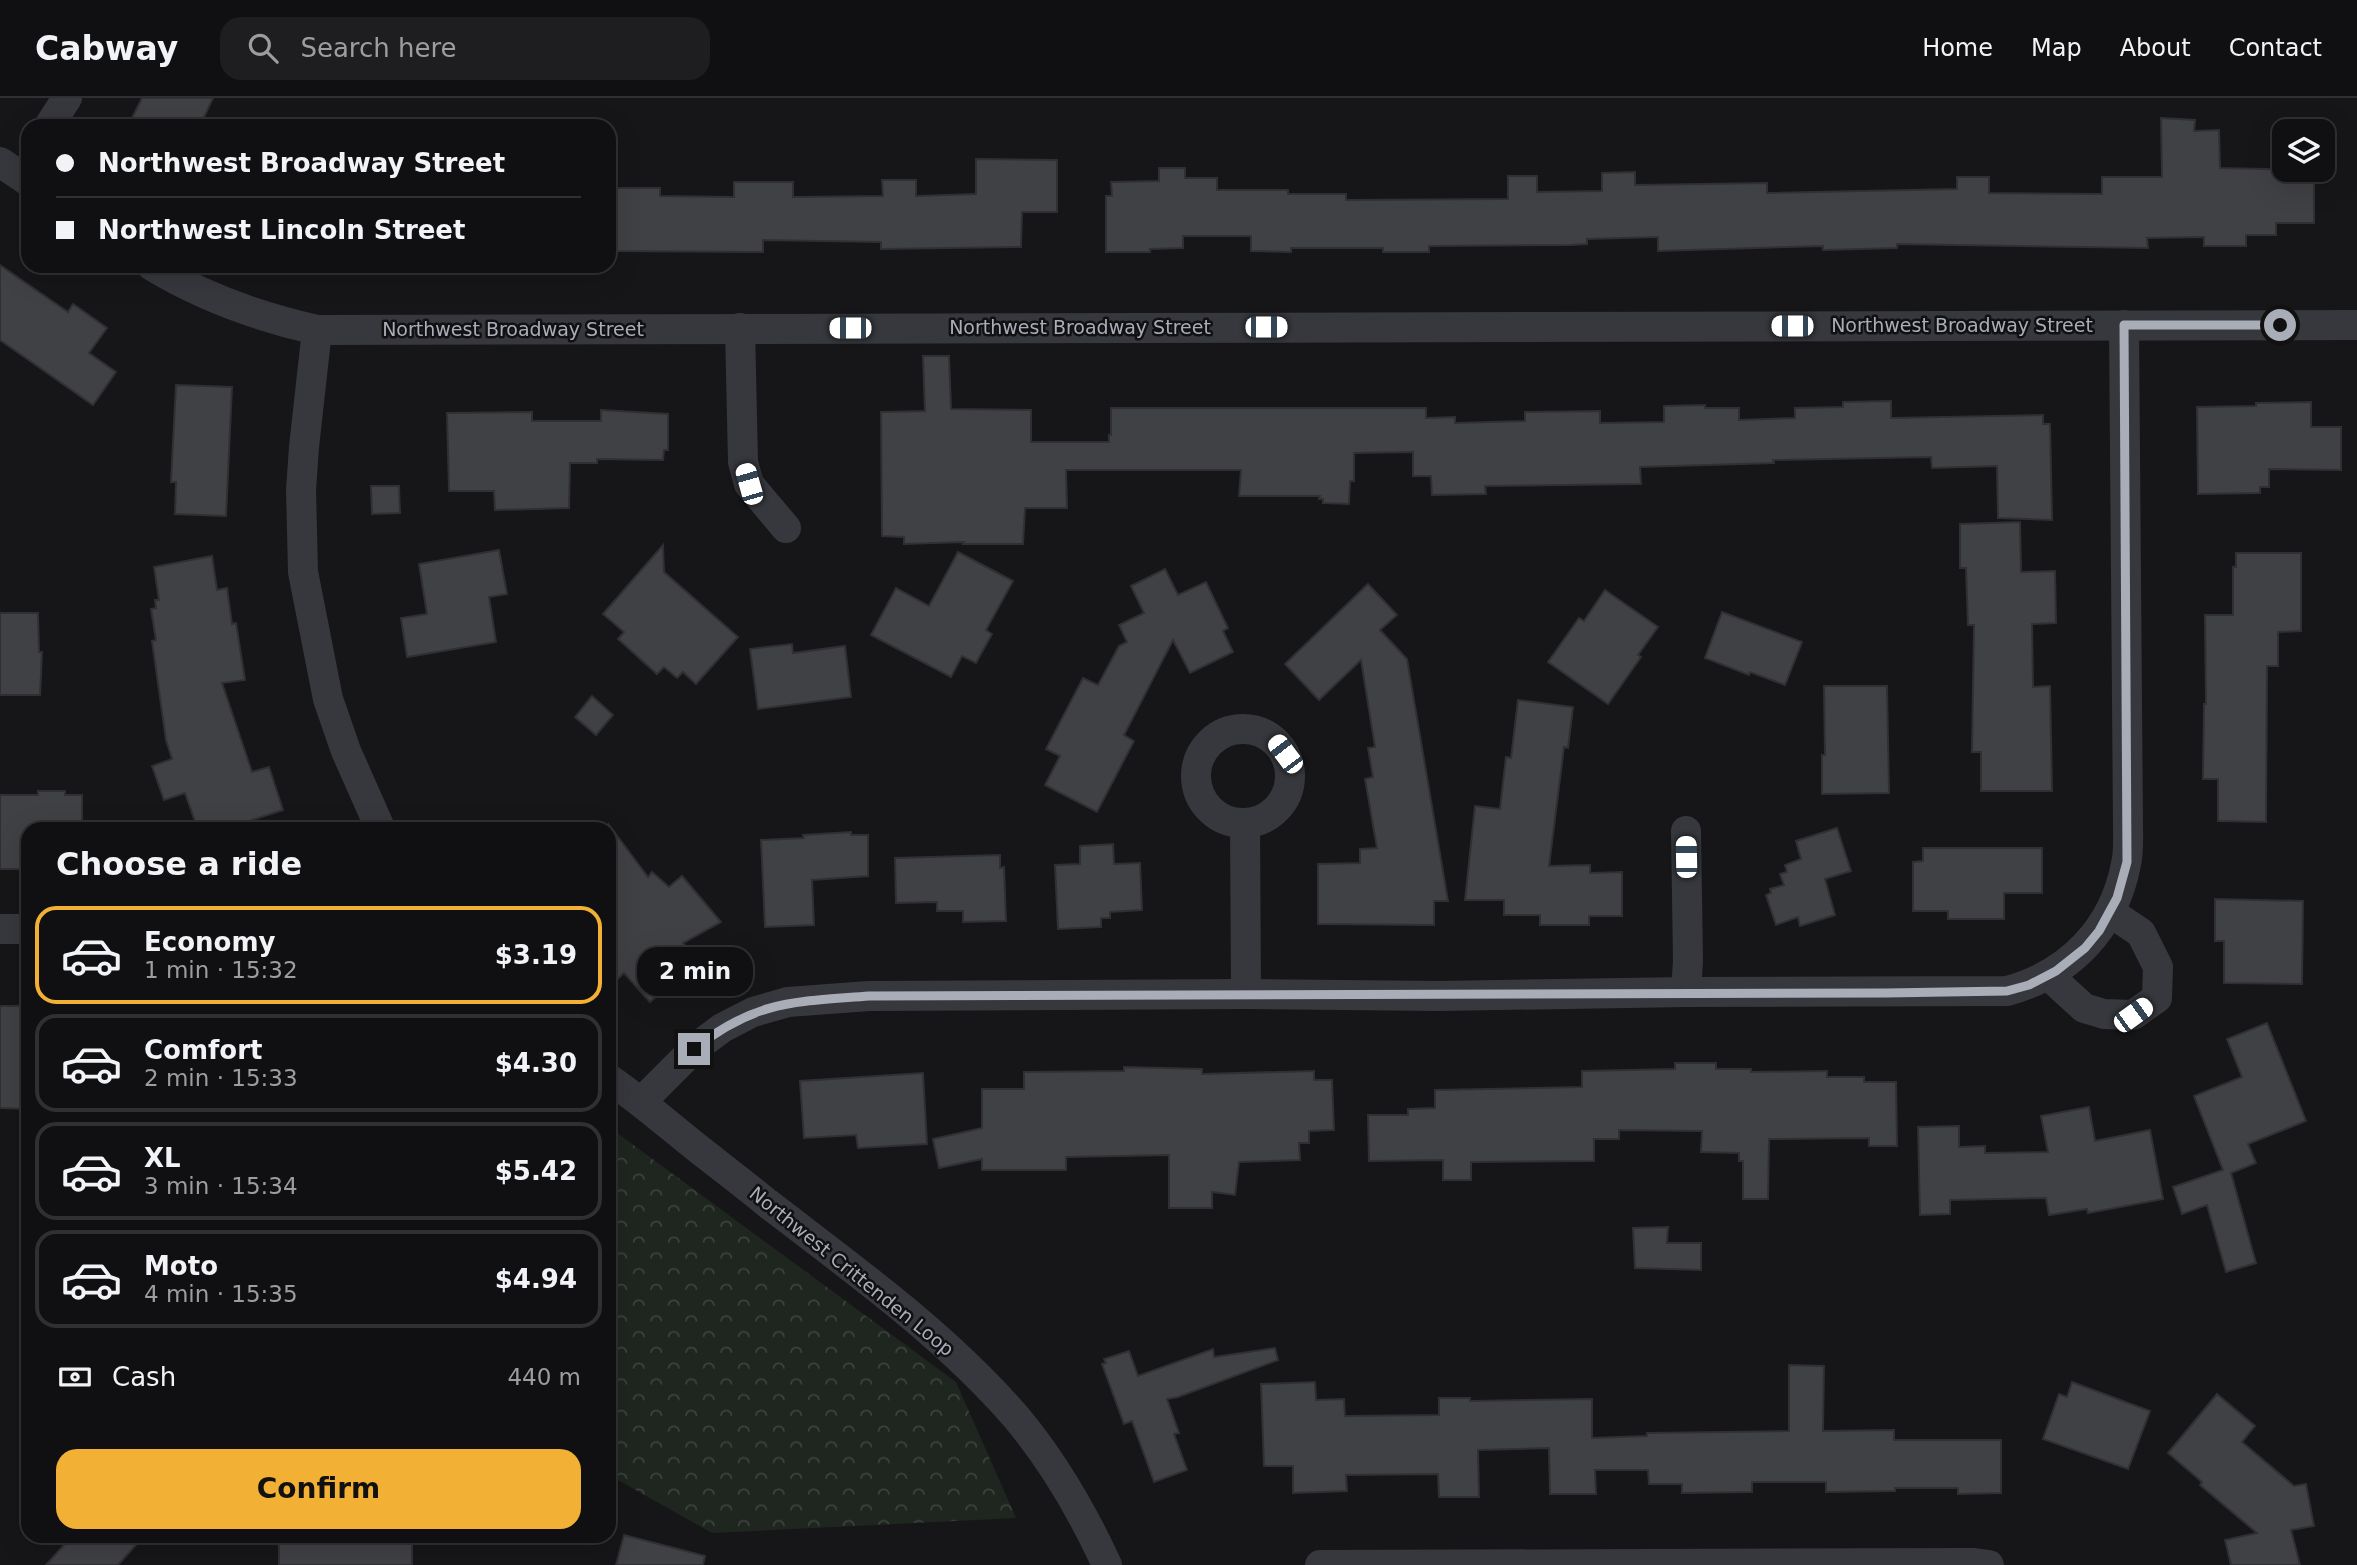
<!DOCTYPE html>
<meta charset="utf-8">
<style>
body{margin:0;font-family:"DejaVu Sans",sans-serif;background:#1e1e20;color:#f1f3f6;height:100vh;display:flex;flex-direction:column;font-size:26px;white-space:nowrap}
*{box-sizing:border-box;margin:0}
p{font-size:23px;color:#9c9d9f}
.icon{flex:none;width:38px;height:38px;fill:none;stroke:currentColor;stroke-width:2;stroke-linecap:round;stroke-linejoin:round}
.map{position:relative;flex:1;overflow:hidden}
.details{position:absolute;left:21px;top:724px;width:595px;height:721px;display:flex;flex-direction:column;background:#101012;border-radius:21px;box-shadow:0 7px 28px #0002,0 0 0 2px #303032}
.details>*{flex:none}
.top-card{position:absolute;left:21px;top:21px;width:595px;height:154px;border-radius:21px;box-shadow:0 7px 28px #0002,0 0 0 2px #303032;display:grid;align-content:center;height:154px;padding:0 35px;background:#101012}
.tools{position:absolute;left:2272px;top:21px;display:grid;gap:14px}
.tools a{display:grid;place-items:center;width:63px;height:63px;border-radius:14px;background:#101012;box-shadow:0 7px 28px #0002,0 0 0 2px #303032;font-size:35px}
.end{position:absolute;width:32px;height:32px;margin:-16px;border:9px solid #a8adb8;background:#111;box-shadow:0 0 0 4px #111}
.from{border-radius:50%}
.bubble{position:absolute;height:49px;border-radius:21px;background:#101012;box-shadow:0 7px 28px #0002,0 0 0 2px #303032;font-size:23px;font-weight:800;line-height:49px;text-align:center}
.car{position:absolute;width:21px;height:42px;margin:-21px -10px;border-radius:9px;box-shadow:0 0 5px 2px #0007;background:linear-gradient(#fff 24%,#345 0 40%,#fff 0 76%,#345 0 86%,#fff 0)}
.top-card b{display:flex;align-items:center;gap:24px;height:66px;font-size:26px}
.top-card b+b{border-top:2px solid #303032}
.top-card i{width:18px;height:18px;background:#f1f3f6}
ul{padding:0;list-style:none}
li{display:flex;align-items:center;gap:21px;height:98px;margin:0 14px 10px;padding:0 21px;border:4px solid #303032;border-radius:21px}
li div{flex:1}
li b{display:block;font-size:26px}
li em{font-style:normal;font-weight:800}
li.current{border-color:#f2b134}
li>.icon{width:63px;height:63px;stroke-width:1.5}
h2{padding:0 35px;font-size:32px;line-height:84px}
.pay{display:flex;align-items:center;gap:18px;height:77px;padding:0 35px;font-size:26px}
.pay p{margin-inline-start:auto}
.cta{display:flex;gap:14px;margin-top:auto;padding:14px 35px}
.cta a{flex:1;height:80px;border-radius:21px;background:#f2b134;color:#111;font-size:28px;font-weight:800;line-height:80px;text-align:center}
header{display:flex;align-items:center;gap:42px;box-sizing:border-box;height:98px;padding:0 35px;background:#101012;border-bottom:2px solid #303032}
header strong{font-size:33px}
nav{display:flex;gap:38px;margin-inline-start:auto;font-size:24px}
.search{width:490px;height:63px;background:#1e1e20;display:flex;align-items:center;gap:18px;box-sizing:border-box;padding:0 24px;border-radius:21px;color:#9c9d9f;font-size:26px}
.map>svg:first-child{display:block}
.forest{fill:url(#forest-crowns)}
.building{fill:#404145;stroke:#303034;stroke-width:2}
.lines{fill:none;stroke-linecap:round;stroke-linejoin:round}
.street{stroke:#37383d;stroke-width:30}
.route{stroke:#a8adb8;stroke-width:9}
.labels{text-anchor:middle;dominant-baseline:central;stroke-width:5;stroke-linejoin:round;paint-order:stroke}
.street-label{font-size:19px;fill:#a8adb8;stroke:#111113}
</style>
<header>
<strong>Cabway</strong>
<div class="search"><svg class="icon" aria-label="search" viewBox="0 0 24 24"><circle cx="10" cy="10" r="6"/><path d="M15 15l6 6"/></svg>Search here</div>
<nav><a>Home</a><a>Map</a><a>About</a><a>Contact</a></nav>
</header>
<div class="map">
<svg width="2357" height="1467" viewBox="0 0 2357 1467">
<defs>
<pattern id="forest-crowns" width="20" height="18" patternUnits="userSpaceOnUse" patternTransform="scale(1.75)"><rect width="20" height="18" fill="#1e261f"/><path d="M2 6a3 3 0 1 1 6 0M12 15a3 3 0 1 1 6 0" fill="none" stroke="#3c433d"/></pattern>
</defs>
<rect width="100%" height="100%" fill="#161618"/>
<!-- forest -->
<path class="forest" d="M609 1029 956 1284 1016 1420 712 1435 609 1377Z"/>
<!-- building -->
<g class="building">
<path d="M142 0H213L200 28H128Z"/>
<path d="M2161 20 2195 22 2194 33 2219 32 2220 70 2314 72V125H2276V137H2246V148H2204V139L2147 140 2148 150 1897 146V150L1823 152V148L1658 153V139L1587 141V146L1571 147 1429 148V154H1383V150H1291V154L1251 153V138H1183V150L1150 151V154H1106V98H1112L1111 84 1159 83V70H1185V80H1217V92H1288V96H1346V102L1508 101V78H1537V94L1602 93V75L1635 74V87L1767 85V95L1957 91V79H1989V95L2102 96V79H2162Z"/>
<path d="M976 61 1057 62V114H1022L1021 149 881 151V144L763 142V154L609 153V90H660V98L734 99V84H793V99L883 98 882 82H916V98L976 96Z"/>
<path d="M0 167 68 214 73 206 107 230 89 255 116 274 93 307 0 242Z"/>
<path d="M923 258H949L951 311 1031 312V344H1109V337H1111V310H1426V320L1455 319V325L1525 323V314L1600 313V325L1664 324V308L1705 307V310H1739V322L1795 320V310L1843 309V304L1891 303V320L2043 317V326H2050L2052 422 1998 420 1997 368 1932 370 1931 359 1773 362 1774 365 1640 369 1641 386 1485 388 1486 396 1432 397 1431 378H1413V354L1354 355V383H1350L1349 406 1323 405V401H1319L1320 398H1239L1241 372H1066L1067 410H1025L1023 446H963L964 444 904 446V439L882 438 881 314 925 313Z"/>
<path d="M176 287 232 289 226 418 175 416 176 384H171Z"/>
<path d="M2311 304V329H2341V372L2269 371V389H2260V395L2198 396 2197 309 2256 308V305Z"/>
<path d="M601 312 668 316V352H664L663 362 597 361V365H570L569 410 495 412 494 393H449L447 315 532 314V323H601Z"/>
<path d="M371 388H399L400 415 372 416Z"/>
<path d="M2020 424 2021 474 2055 473 2056 525 2032 526 2033 589 2050 588 2052 693H1981V654H1972L1974 527H1968L1966 470H1960V426Z"/>
<path d="M663 447 664 474 738 539 696 586 683 574 677 580 664 569 657 576 618 541 624 534 603 516Z"/>
<path d="M499 452 507 496 489 499 496 544 407 559 401 520 427 516 419 466Z"/>
<path d="M958 454 1013 483 986 532 992 536 976 565 962 558 951 579 871 537 896 490 929 508Z"/>
<path d="M2236 455H2301V533L2278 534V568H2267L2266 724 2218 723V681H2203L2204 606H2206L2205 517H2233V469H2236Z"/>
<path d="M212 458 217 492 227 490 232 526 236 525 245 582 222 585 252 674 269 669 283 712 252 722 255 732H198L185 695 164 702 152 668 172 661 166 642 152 543 156 542 151 511 156 510 155 502H159L154 469Z"/>
<path d="M1165 471 1178 497 1206 484 1228 530 1223 533 1233 554 1190 575 1173 542 1124 637 1134 643 1097 714 1045 687 1060 658 1046 651 1083 580 1098 587 1119 548 1127 544 1119 527 1144 515 1131 488Z"/>
<path d="M1368 486 1397 517 1380 532 1407 561 1448 803H1434V827L1318 826V766L1360 765V751L1377 750 1365 681 1373 679 1368 650 1375 649 1361 562 1319 602 1285 566Z"/>
<path d="M1605 492 1658 529 1638 557 1641 559 1608 606 1548 564 1579 520 1584 523Z"/>
<path d="M1722 514 1802 544 1785 587 1750 574 1749 577 1705 560Z"/>
<path d="M0 515H38L39 554H42L40 597H0Z"/>
<path d="M792 546 793 555 845 548 851 599 758 611 750 551Z"/>
<path d="M1824 588H1887L1889 695 1822 696V657H1825Z"/>
<path d="M592 598 613 617 596 637 575 619Z"/>
<path d="M1518 602 1573 609 1568 650 1564 649 1549 768 1590 767V775L1622 774V818H1589V827H1540V817H1504V802H1465L1475 708 1500 711 1506 659 1511 660Z"/>
<path d="M38 693H65V697H82V732H28V771H0V697H38Z"/>
<path d="M609 727 648 779 652 774 669 789 682 778 721 824 683 845 697 862 650 904 624 875 609 889Z"/>
<path d="M1837 730 1851 773 1825 781 1835 817 1800 828 1798 819 1776 827 1766 797 1771 795 1770 791 1784 787 1780 776 1787 774 1785 767 1801 761 1796 743Z"/>
<path d="M851 734V737H868V778L812 782 814 827 765 829 761 742 804 740 803 737Z"/>
<path d="M1113 746 1114 766 1140 765 1142 812 1110 814V820H1101V829L1058 831 1055 767 1080 766V748Z"/>
<path d="M1923 750H2042V795H2004V821H1948V813H1913V764L1923 763Z"/>
<path d="M1000 757V770L1004 769 1006 823 963 824V813H937V804L896 805 895 760Z"/>
<path d="M2215 801 2303 803 2302 886 2224 885V843H2215Z"/>
<path d="M0 908H28V1011L0 1010Z"/>
<path d="M2267 925 2306 1023 2248 1046 2256 1065 2231 1075 2256 1165 2226 1174 2207 1107 2182 1116 2173 1089 2223 1072 2194 998 2242 979 2227 941Z"/>
<path d="M1675 965H1716V971H1751V974L1827 973V979H1864V984H1896L1897 1048H1869V1040L1769 1041 1768 1101H1743V1063H1739V1055L1701 1054 1702 1033 1619 1032V1041H1594V1063L1471 1064V1082H1443V1062L1369 1063 1368 1017H1408V1011L1435 1010V992L1582 989V973L1675 971Z"/>
<path d="M1124 969 1202 971V976L1314 973V982H1332L1334 1032 1309 1033V1045H1299L1300 1062 1239 1064 1235 1097 1212 1094V1110H1169V1057L1066 1059V1072H982V1061L939 1070 933 1041 982 1030V991H1024V974L1124 973Z"/>
<path d="M923 975 927 1046 858 1050 856 1037 804 1040 800 983Z"/>
<path d="M2089 1009 2095 1043 2150 1032 2163 1101 2088 1115 2087 1111 2049 1117 2046 1100 1950 1102V1116L1920 1117 1918 1029 1959 1028V1049L1985 1048V1055L2048 1054 2041 1018Z"/>
<path d="M1668 1129 1667 1145H1701V1172L1635 1170 1633 1130Z"/>
<path d="M1275 1250 1278 1262 1178 1299 1167 1301 1179 1335 1174 1336 1187 1372 1154 1384 1132 1323 1124 1326 1102 1266 1106 1265 1104 1261 1129 1253 1138 1278 1213 1251 1214 1259Z"/>
<path d="M1789 1267 1824 1268 1823 1333 1894 1332V1342H2001V1395L1958 1396V1390H1895V1393L1826 1394V1384H1752V1394L1682 1395V1386H1649L1648 1372H1595L1596 1396H1550L1549 1350 1478 1352 1479 1399H1439L1438 1376 1346 1377 1347 1393 1293 1395V1368H1264L1261 1286 1315 1284 1316 1302 1344 1301 1345 1318 1439 1317V1300H1470V1303L1592 1301V1340L1647 1338V1335L1789 1333Z"/>
<path d="M2072 1284 2150 1313 2128 1371 2043 1341 2059 1296 2067 1299Z"/>
<path d="M2217 1296 2255 1328 2242 1344 2294 1388 2306 1386 2314 1428 2291 1432 2300 1467H2231L2225 1442 2257 1435 2200 1387 2202 1384 2168 1355Z"/>
<path d="M624 1437 705 1458 703 1467H616Z"/>
<path d="M72 1438H144L118 1467H46Z"/>
<rect x="279" y="1438" width="133" height="29"/>
</g>
<g class="lines">
<!-- street -->
<g class="street">
<path d="M49 28 67 0"/>
<path d="M0 64 28 83"/>
<path d="M152 168C203 199 259 219 317 232L2357 227"/>
<path d="M740 230 743 364 749 386 786 430"/>
<path d="M317 232 304 349 301 392 303 474 328 601 346 653 381 732"/>
<circle cx="1243" cy="678" r="47"/>
<path d="M1245 725 1246 896"/>
<path d="M1686 733 1688 863 1686 894"/>
<path d="M0 831H28"/>
<path d="M2048 877 2084 910 2104 916 2133 917 2157 900 2158 869 2141 835 2110 814"/>
<path d="M609 981C640 1002 667 1026 696 1049 720 1068 744 1086 767 1105 854 1172 944 1236 1016 1319 1053 1363 1083 1415 1107 1467"/>
<path d="M642 1003 694 951 722 930 753 914 788 904 869 898 1246 896 1439 898 1686 894 2007 893C2070 876 2114 830 2126 766 2129 754 2128 740 2128 728L2124 227"/>
<path d="M1320 1467 1974 1465 1989 1467"/>
</g>
</g>
<g class="lines">
<!-- route -->
<path class="route" d="M694 951C756 902 794 904 869 898L1886 895 2007 893 2029 887 2056 873 2085 850 2099 833 2117 800 2127 764 2124 227H2280"/>
</g>
<g class="labels">
<!-- street labels -->
<g class="street-label">
<text x="1962" y="227">Northwest Broadway Street</text>
<text x="1080" y="229">Northwest Broadway Street</text>
<text x="513" y="231">Northwest Broadway Street</text>
<text transform="translate(852 1173) rotate(39)">Northwest Crittenden Loop</text>
</g>
</g>
</svg>
<div class="tools">
<a><svg class="icon" aria-label="layers" viewBox="0 0 24 24"><path d="M12 4l9 5-9 5-9-5zM3 14l9 5 9-5"/></svg></a>
</div>
<i class="end from" style="left:2280px;top:227px"></i>
<i class="end" style="left:694px;top:951px"></i>
<div class="bubble" style="left:637px;top:849px;width:116px">2 min</div>
<i class="car" style="left:1792px;top:228px;rotate:270deg"></i>
<i class="car" style="left:1266px;top:229px;rotate:90deg"></i>
<i class="car" style="left:850px;top:230px;rotate:270deg"></i>
<i class="car" style="left:749px;top:386px;rotate:344deg"></i>
<i class="car" style="left:1285px;top:656px;rotate:323deg"></i>
<i class="car" style="left:1686px;top:759px;rotate:359deg"></i>
<i class="car" style="left:2133px;top:917px;rotate:54deg"></i>
<div class="top-card">
<b><i class="from"></i>Northwest Broadway Street</b>
<b><i></i>Northwest Lincoln Street</b>
</div>
<section class="details">
<h2>Choose a ride</h2>
<ul>
<li class="current"><svg class="icon" aria-label="car" viewBox="0 0 24 24"><path d="M5 17H2v-5l4-1 3-4h7l3 4 3 1v5h-3M9 17h6M6 11h13"/><circle cx="7" cy="17" r="2"/><circle cx="17" cy="17" r="2"/></svg><div><b>Economy</b><p>1 min · 15:32</p></div><em>$3.19</em></li>
<li><svg class="icon" aria-label="car" viewBox="0 0 24 24"><path d="M5 17H2v-5l4-1 3-4h7l3 4 3 1v5h-3M9 17h6M6 11h13"/><circle cx="7" cy="17" r="2"/><circle cx="17" cy="17" r="2"/></svg><div><b>Comfort</b><p>2 min · 15:33</p></div><em>$4.30</em></li>
<li><svg class="icon" aria-label="car" viewBox="0 0 24 24"><path d="M5 17H2v-5l4-1 3-4h7l3 4 3 1v5h-3M9 17h6M6 11h13"/><circle cx="7" cy="17" r="2"/><circle cx="17" cy="17" r="2"/></svg><div><b>XL</b><p>3 min · 15:34</p></div><em>$5.42</em></li>
<li><svg class="icon" aria-label="car" viewBox="0 0 24 24"><path d="M5 17H2v-5l4-1 3-4h7l3 4 3 1v5h-3M9 17h6M6 11h13"/><circle cx="7" cy="17" r="2"/><circle cx="17" cy="17" r="2"/></svg><div><b>Moto</b><p>4 min · 15:35</p></div><em>$4.94</em></li>
</ul>
<div class="pay"><svg class="icon" aria-label="cash" viewBox="0 0 24 24"><path d="M3 7h18v10H3z"/><circle cx="12" cy="12" r="2"/></svg>Cash<p>440 m</p></div>
<div class="cta"><a>Confirm</a></div>
</section>
</div>
